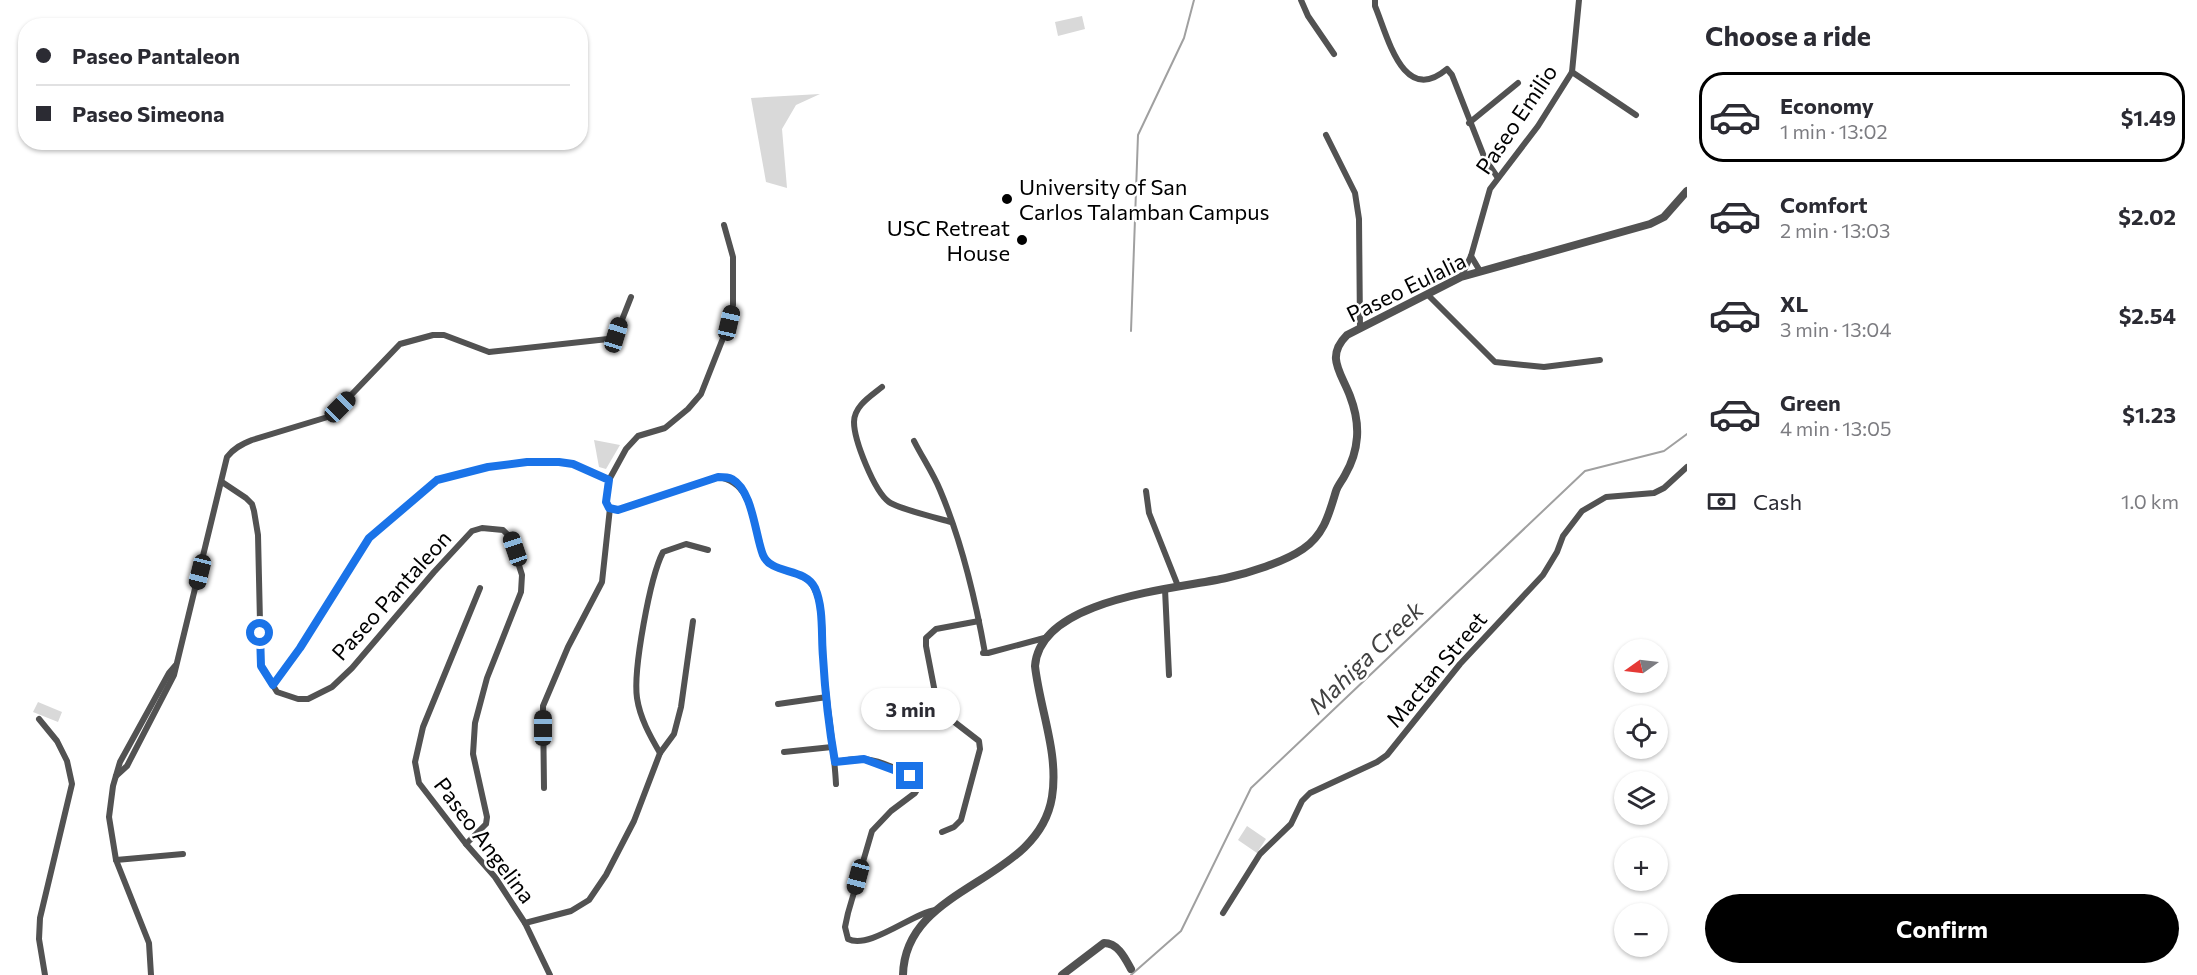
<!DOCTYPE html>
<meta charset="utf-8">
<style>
body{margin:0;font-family:Commissioner,sans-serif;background:#f7f7f7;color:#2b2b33;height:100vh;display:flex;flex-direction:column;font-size:22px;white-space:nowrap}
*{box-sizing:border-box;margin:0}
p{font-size:20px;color:#7c7c81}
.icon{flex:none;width:33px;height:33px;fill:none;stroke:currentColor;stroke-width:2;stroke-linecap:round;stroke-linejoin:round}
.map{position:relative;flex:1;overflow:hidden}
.drawer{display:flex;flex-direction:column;background:#fff;width:510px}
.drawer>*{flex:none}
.hud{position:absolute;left:18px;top:18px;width:570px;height:132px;border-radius:24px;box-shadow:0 2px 4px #0004;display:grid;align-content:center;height:132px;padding:0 18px;background:#fff}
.needle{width:39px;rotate:256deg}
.tools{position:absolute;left:1614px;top:639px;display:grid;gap:12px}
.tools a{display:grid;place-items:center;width:54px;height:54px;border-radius:50%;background:#fff;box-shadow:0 2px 4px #0004;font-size:30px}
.end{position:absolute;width:27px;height:27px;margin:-14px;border:8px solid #1a73e8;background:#fff;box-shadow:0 0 0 3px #fff}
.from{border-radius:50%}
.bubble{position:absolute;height:42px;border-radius:21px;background:#fff;box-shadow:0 2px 4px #0004;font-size:20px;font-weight:700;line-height:42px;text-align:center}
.car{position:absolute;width:18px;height:36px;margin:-18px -9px;border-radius:8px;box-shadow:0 0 4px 2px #0007;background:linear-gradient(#222 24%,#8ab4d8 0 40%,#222 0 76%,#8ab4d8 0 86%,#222 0)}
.hud b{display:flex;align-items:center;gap:21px;height:57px;font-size:22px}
.hud b+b{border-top:2px solid #e1e1e2}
.hud i{width:15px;height:15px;background:#2b2b33}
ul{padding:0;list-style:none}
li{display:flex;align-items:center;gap:18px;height:90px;margin:0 12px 9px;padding:0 6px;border:3px solid transparent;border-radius:24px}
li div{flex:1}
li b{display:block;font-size:22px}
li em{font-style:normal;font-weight:700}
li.selected{border-color:#000}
li>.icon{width:54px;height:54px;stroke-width:1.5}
h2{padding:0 18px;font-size:27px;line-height:72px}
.pay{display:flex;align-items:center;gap:15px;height:66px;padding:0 18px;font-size:22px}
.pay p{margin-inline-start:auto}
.button{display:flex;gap:12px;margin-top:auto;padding:12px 18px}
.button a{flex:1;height:69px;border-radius:36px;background:#000;color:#fff;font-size:24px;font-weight:700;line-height:69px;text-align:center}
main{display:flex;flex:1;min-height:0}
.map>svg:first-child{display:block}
.green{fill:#d9d9d9}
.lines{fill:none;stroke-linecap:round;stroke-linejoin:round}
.stream{stroke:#a0a0a0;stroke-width:2}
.minor{stroke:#525252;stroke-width:6}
.tertiary{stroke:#525252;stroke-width:8}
.route{stroke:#1a73e8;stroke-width:8}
.poi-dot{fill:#000;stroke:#fff;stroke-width:2}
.labels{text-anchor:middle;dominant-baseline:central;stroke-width:5;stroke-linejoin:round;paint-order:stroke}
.street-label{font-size:22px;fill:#000;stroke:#fff}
.poi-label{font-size:22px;fill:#000;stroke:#fff;text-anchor:start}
.water-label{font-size:24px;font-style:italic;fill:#414141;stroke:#fff}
</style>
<main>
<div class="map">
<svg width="1687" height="975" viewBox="0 0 1687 975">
<rect width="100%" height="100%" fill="#fff"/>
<!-- green -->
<g class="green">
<path d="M1082 16 1085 29 1058 36 1055 22Z"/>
<path d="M820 94 796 105 782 129 787 188 766 182 751 98Z"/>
<path d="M594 440 620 445 606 469 599 467Z"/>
<path d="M38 702 62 712 58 722 33 712Z"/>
<path d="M1247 826 1266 839 1257 853 1238 840Z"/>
</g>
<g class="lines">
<!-- stream -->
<g class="stream">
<path d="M1131 331 1138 135 1184 38 1194 0"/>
<path d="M1131 975 1181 931 1251 788 1585 471 1664 451 1687 434"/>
</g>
<!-- minor -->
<g class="minor">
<path d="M1301 0 1308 16 1334 54"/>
<path d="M1375 0V6C1388 37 1403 106 1447 69L1452 75 1485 159 1498 178"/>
<path d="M1572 72 1636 115"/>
<path d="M1469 123 1518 83"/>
<path d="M1326 135 1355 193 1359 219 1360 328"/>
<path d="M1471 256 1480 271"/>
<path d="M1461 277 1471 256 1490 189 1538 126 1572 72 1579 0"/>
<path d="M1427 294 1495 362 1544 367 1600 360"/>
<path d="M882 387C871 396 854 406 854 422 854 440 874 491 889 502 899 509 937 518 951 522"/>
<path d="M914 441C922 457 933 473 940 490 962 542 975 597 985 653"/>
<path d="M222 482 246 498 252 504 254 511 258 535 261 666 277 692 298 699H308L332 687 352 668 434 572 472 531 482 528 503 530 510 537 522 575 521 592 487 678 475 723 473 754 487 817 486 824 466 844"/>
<path d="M1146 491 1149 513 1178 586"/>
<path d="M610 508 618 510 718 477C755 482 752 527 763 554 771 575 804 567 814 588 825 608 822 647 824 670 827 708 834 746 836 784"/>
<path d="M480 588 423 727 415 762 419 783 466 844 495 877 525 923 550 975"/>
<path d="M1165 589 1169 675"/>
<path d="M983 653H988L1048 637"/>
<path d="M273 685 300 648 369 538 437 480 488 467 527 462H559L573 464 609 480"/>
<path d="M778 704 827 697"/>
<path d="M39 719 57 741 67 761 72 784 40 918 39 939 45 975"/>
<path d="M784 752 832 747"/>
<path d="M660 753C650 736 640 718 637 698 633 670 650 577 663 552L686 544 708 550"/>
<path d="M835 762C844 761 855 758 865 759 880 761 914 773 918 788L915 793 891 811 872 831 848 913 845 927 848 939C870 950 914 912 936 910"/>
<path d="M116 776 127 766 174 675 227 457C234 448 242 444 252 440L331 416 400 344 433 335H444L489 352 608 339 616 335 631 297"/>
<path d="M544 788 543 706 568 647 602 582 610 508 606 502 609 480 626 449 638 436 665 428 688 409 701 394 729 323 733 305V257L724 225"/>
<path d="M942 832 954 827 961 820 980 749 979 741 944 714 938 708 926 646V638L936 629 979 621"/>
<path d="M116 860 183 854"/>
<path d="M1223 913 1260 854 1291 824 1302 801 1310 793 1377 762 1387 755 1460 664 1543 575 1557 552 1563 536 1582 511 1606 497 1654 493 1664 488 1687 467"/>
<path d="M525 923 571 911 589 900 606 875 634 821 660 753 674 734 681 707 693 621"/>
<path d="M151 975 149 943 116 860 109 817 113 786 120 762 169 673 175 666"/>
</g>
<!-- tertiary -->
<g class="tertiary">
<path d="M903 975C905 884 1038 884 1052 797 1059 753 1040 710 1035 666 1040 598 1177 589 1226 578 1249 573 1284 562 1303 549 1324 535 1329 514 1336 491 1338 485 1342 481 1345 475 1352 463 1356 451 1357 437 1358 423 1355 409 1350 396 1341 372 1325 357 1347 335L1461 277 1650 224 1664 217 1687 191"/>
<path d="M1062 975 1104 943C1118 943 1125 958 1131 969"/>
</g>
</g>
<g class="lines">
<!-- route -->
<path class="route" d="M260 633 261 666 273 685 300 648 369 538 437 480 488 467 527 462H559L573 464 609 480 606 502 609 508 618 510 718 477C722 477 728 477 732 479 753 491 755 535 763 555 771 575 805 567 815 588 824 608 821 636 823 657 825 692 829 728 835 762L864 759 910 776"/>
</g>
<!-- markers -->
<g class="poi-dot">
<circle cx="1007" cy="199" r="6"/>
<circle cx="1022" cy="240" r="6"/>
</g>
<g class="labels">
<!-- street labels -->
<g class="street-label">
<text transform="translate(1516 119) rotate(-56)">Paseo Emilio</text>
<text transform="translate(1406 287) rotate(-26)">Paseo Eulalia</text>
<text transform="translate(391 595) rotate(-48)">Paseo Pantaleon</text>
<text transform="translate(1436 669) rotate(-50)">Mactan Street</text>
<text transform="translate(485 840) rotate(53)">Paseo Angelina</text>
</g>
<!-- poi labels -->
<g class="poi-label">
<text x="1019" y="186">University of San<tspan x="1019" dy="25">Carlos Talamban Campus</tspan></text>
<text x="1010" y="227" text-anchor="end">USC Retreat<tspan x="1010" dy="25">House</tspan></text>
</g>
<!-- water labels -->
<g class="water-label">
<text transform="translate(1365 657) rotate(-44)">Mahiga Creek</text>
</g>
</g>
</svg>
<div class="tools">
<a><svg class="needle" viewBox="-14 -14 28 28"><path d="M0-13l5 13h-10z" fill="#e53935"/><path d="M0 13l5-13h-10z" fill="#7c7c81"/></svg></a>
<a><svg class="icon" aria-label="locate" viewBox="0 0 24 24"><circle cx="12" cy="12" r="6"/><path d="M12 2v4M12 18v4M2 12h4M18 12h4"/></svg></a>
<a><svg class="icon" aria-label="layers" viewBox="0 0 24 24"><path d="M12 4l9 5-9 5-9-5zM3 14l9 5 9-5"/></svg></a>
<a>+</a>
<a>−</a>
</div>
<i class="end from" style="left:260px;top:633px"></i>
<i class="end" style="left:910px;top:776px"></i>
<div class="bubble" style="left:861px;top:688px;width:99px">3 min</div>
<i class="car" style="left:729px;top:323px;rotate:13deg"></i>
<i class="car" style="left:616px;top:335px;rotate:17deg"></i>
<i class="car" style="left:340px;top:407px;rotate:45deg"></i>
<i class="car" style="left:515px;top:549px;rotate:341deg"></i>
<i class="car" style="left:200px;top:572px;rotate:194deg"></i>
<i class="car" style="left:543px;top:728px;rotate:0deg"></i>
<i class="car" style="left:858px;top:877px;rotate:195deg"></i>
<div class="hud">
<b><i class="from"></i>Paseo Pantaleon</b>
<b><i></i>Paseo Simeona</b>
</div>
</div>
<section class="drawer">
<h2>Choose a ride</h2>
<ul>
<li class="selected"><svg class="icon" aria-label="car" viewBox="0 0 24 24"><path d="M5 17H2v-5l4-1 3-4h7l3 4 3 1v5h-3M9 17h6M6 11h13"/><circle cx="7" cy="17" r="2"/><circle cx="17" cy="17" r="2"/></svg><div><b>Economy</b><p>1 min · 13:02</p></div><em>$1.49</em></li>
<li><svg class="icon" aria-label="car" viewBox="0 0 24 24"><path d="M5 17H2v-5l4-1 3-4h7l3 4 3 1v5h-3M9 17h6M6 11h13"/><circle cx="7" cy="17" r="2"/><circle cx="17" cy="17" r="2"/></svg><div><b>Comfort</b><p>2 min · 13:03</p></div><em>$2.02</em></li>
<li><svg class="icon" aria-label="car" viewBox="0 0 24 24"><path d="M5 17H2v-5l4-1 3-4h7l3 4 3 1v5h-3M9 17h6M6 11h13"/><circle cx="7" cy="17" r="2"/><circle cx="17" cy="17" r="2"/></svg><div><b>XL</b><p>3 min · 13:04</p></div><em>$2.54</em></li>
<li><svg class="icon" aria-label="car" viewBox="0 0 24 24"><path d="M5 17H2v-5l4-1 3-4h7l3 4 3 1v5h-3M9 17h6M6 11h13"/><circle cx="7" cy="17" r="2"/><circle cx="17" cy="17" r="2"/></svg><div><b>Green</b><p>4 min · 13:05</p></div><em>$1.23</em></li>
</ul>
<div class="pay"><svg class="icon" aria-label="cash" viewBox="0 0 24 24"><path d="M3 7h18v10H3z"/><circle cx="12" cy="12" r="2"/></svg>Cash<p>1.0 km</p></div>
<div class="button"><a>Confirm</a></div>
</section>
</main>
